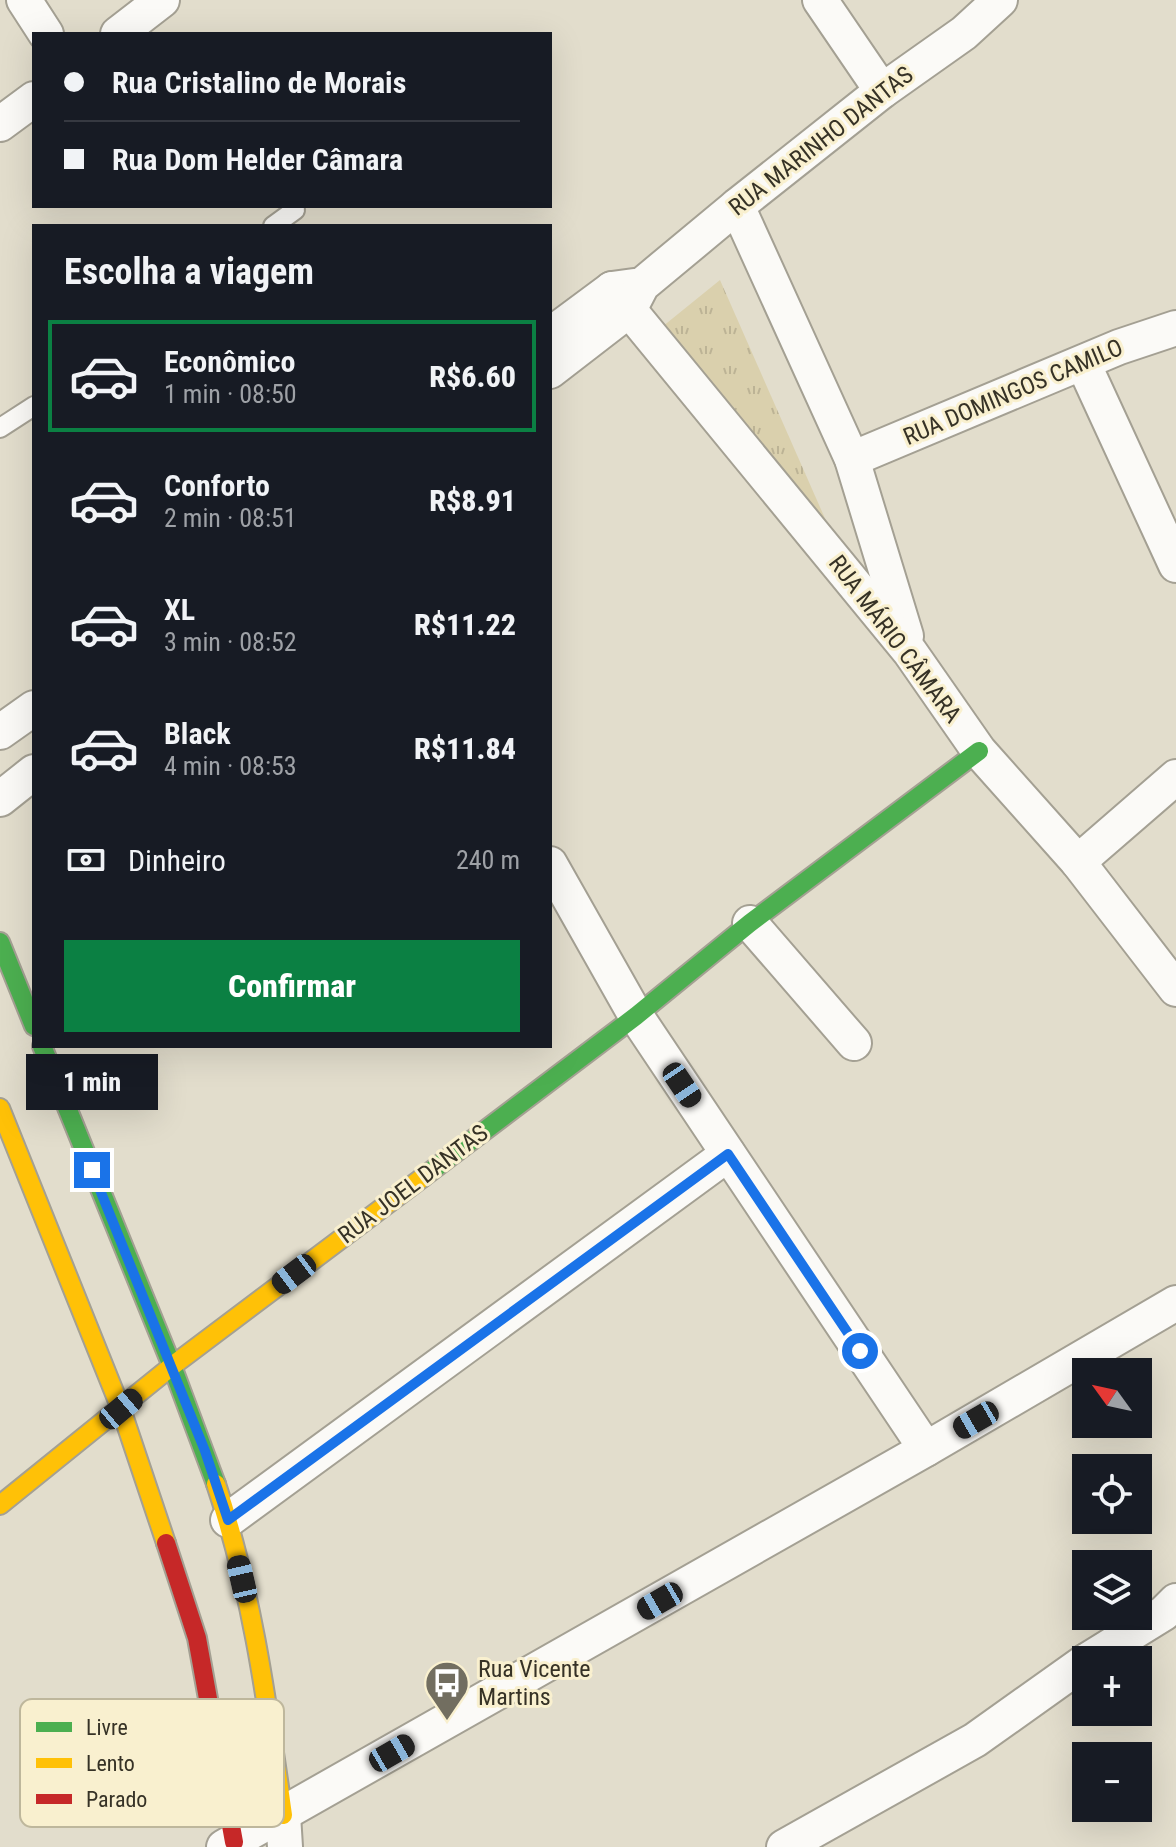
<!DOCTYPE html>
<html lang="pt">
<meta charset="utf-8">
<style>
body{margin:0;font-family:"Roboto Condensed",sans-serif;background:#242831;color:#f1f3f6;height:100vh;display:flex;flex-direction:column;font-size:30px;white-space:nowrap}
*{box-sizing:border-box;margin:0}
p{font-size:26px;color:#9ea1a6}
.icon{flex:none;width:44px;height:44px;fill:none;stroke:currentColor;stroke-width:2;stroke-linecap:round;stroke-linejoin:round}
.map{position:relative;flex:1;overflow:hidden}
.side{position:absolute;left:32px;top:224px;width:520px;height:824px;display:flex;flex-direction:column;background:#171b24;border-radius:0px;box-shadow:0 8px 32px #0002}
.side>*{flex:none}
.hud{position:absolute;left:32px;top:32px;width:520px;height:176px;border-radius:0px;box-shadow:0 8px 32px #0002;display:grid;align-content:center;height:176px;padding:0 32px;background:#171b24}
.needle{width:52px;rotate:303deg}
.tools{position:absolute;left:1072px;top:1358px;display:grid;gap:16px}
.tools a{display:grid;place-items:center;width:80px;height:80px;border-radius:0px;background:#171b24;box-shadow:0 8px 32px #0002;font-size:40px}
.end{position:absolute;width:36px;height:36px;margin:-18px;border:10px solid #1a73e8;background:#fff;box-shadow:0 0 0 4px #fff}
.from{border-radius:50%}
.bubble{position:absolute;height:56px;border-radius:0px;background:#171b24;box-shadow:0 8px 32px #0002;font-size:26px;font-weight:800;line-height:56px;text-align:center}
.car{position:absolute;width:24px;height:48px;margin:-24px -12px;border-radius:10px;box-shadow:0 0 6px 2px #0007;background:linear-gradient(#222 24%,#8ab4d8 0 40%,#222 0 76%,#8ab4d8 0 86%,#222 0)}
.hud b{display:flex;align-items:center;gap:28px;height:76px;font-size:30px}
.hud b+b{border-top:2px solid #363941}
.hud i{width:20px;height:20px;background:#f1f3f6}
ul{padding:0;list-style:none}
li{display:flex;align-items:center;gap:24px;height:112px;margin:0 16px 12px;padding:0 16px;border:4px solid transparent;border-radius:0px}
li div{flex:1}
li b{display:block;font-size:30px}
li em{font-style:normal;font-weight:800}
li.on{border-color:#0b8043}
li>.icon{width:72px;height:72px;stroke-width:1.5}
h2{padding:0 32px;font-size:36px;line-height:96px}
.pay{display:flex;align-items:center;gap:20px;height:88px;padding:0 32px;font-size:30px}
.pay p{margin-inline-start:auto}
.cta{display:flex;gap:16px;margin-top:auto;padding:16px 32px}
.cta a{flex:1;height:92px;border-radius:0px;background:#0b8043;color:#fff;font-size:32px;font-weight:800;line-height:92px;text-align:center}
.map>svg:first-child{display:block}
.grass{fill:url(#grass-tufts)}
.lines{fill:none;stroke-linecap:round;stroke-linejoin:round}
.lane-casing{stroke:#a4a093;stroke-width:22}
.street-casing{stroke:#a4a093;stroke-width:38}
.fast-casing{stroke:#a4a093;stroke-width:22}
.slow-casing{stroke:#a4a093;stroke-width:22}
.jam-casing{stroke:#a4a093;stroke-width:22}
.lane{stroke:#fbfaf7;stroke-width:18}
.street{stroke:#fbfaf7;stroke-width:34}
.fast{stroke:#4caf50;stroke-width:18}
.slow{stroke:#ffc107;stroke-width:18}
.jam{stroke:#c62828;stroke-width:18}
.route{stroke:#1a73e8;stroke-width:10}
.labels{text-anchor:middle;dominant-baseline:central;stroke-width:6;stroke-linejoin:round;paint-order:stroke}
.street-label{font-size:24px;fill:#363226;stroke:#f9f0cf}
.poi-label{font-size:24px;fill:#363226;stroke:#f9f0cf;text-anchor:start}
.key{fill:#f9f0cf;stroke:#beb79c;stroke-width:2}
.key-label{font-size:22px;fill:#363226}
</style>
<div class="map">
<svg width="1176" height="1847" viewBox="0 0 1176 1847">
<defs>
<pattern id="grass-tufts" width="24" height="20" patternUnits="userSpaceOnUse" patternTransform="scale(2)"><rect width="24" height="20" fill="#dad0ad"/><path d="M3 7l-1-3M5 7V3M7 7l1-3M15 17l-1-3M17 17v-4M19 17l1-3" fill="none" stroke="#bcb395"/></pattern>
</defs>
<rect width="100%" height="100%" fill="#e2ddcc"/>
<!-- grass -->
<path class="grass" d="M720 280 827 523 657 331Z"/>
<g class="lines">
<!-- lane casing -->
<g class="lane-casing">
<g id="lane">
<path d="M273 226 295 210"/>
<path d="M0 428 34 406"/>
</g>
</g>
<!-- street casing -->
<g class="street-casing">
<g id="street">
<path d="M24 0 46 34"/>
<path d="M820 0 882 91"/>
<path d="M118 34 162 0"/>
<path d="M0 124 34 99"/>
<path d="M737 206 852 459 906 636"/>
<path d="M612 289 910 652 979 751 1078 862 1176 989"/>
<path d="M550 335 612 289 634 286"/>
<path d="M1083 363 1176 565"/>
<path d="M550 371 629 310 642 285 737 206 882 91 964 33 1000 0"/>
<path d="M852 459 1119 347 1176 328"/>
<path d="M0 732 34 708"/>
<path d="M0 799 34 772"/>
<path d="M1078 862 1176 777"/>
<path d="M550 864 636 1016 926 1449"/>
<path d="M750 923 854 1043"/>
<path d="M228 1520 728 1154"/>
<path d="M1088 1660 1164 1613 1176 1601"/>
<path d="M283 1815 285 1847"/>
<path d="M224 1847 926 1449 1176 1303"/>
<path d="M784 1847 975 1740 1086 1661"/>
</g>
</g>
<!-- fast casing -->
<g class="fast-casing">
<g id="fast">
<path d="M0 942 34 1026"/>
<path d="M42 1046 172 1366 216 1484"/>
<path d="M422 1178 636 1016 750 923 979 751"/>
</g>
</g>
<!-- slow casing -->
<g class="slow-casing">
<g id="slow">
<path d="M0 1108 121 1409 166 1543"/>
<path d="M216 1484C252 1591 267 1703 283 1815"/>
<path d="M0 1505 172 1366 422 1178"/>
</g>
</g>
<!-- jam casing -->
<g class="jam-casing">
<path id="jam" d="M166 1543 197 1638 234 1842"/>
</g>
<!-- lane -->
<use href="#lane" class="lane"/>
<!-- street -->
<use href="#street" class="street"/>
<!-- fast -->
<use href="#fast" class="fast"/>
<!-- slow -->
<use href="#slow" class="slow"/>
<!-- jam -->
<use href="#jam" class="jam"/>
</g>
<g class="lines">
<!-- route -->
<path class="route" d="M92 1170 205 1451 228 1520 728 1154 860 1351"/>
</g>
<!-- icons -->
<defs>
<g id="bus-pin" transform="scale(2.3)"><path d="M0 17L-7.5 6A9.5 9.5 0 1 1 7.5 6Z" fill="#726e60" stroke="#f9f0cf"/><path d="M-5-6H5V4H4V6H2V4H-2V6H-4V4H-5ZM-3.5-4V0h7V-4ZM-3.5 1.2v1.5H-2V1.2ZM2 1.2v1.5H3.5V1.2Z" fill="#fff"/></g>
</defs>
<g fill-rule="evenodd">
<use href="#bus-pin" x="447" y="1683"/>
</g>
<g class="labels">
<!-- street labels -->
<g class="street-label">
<text transform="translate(821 141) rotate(-38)">RUA MARINHO DANTAS</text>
<text transform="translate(1013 392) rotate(-23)">RUA DOMINGOS CAMILO</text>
<text transform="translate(895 639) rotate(53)">RUA MÁRIO CÂMARA</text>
<text transform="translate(413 1184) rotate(-37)">RUA JOEL DANTAS</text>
</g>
<!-- poi labels -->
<g class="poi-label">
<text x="478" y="1669">Rua Vicente<tspan x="478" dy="28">Martins</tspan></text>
</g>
</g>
<!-- legend -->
<rect x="20" y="1699" width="264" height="128" rx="12" class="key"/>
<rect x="36" y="1722" width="36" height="10" fill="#4caf50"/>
<rect x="36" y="1758" width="36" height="10" fill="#ffc107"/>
<rect x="36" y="1794" width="36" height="10" fill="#c62828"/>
<g class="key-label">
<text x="86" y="1735">Livre</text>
<text x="86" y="1771">Lento</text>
<text x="86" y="1807">Parado</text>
</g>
</svg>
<div class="tools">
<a><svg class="needle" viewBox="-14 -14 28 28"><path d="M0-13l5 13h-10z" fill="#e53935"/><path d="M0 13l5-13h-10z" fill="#9ea1a6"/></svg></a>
<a><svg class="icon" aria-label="locate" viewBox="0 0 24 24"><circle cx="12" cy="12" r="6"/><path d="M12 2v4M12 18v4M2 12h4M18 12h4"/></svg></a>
<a><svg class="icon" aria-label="layers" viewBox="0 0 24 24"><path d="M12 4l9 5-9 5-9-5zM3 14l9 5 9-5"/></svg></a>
<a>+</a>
<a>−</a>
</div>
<i class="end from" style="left:860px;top:1351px"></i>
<i class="end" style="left:92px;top:1170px"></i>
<div class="bubble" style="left:26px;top:1054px;width:132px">1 min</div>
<i class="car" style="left:682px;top:1085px;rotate:146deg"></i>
<i class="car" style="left:294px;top:1274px;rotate:233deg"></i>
<i class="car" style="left:121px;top:1409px;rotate:50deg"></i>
<i class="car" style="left:976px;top:1420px;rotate:240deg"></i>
<i class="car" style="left:242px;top:1579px;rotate:347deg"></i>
<i class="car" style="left:660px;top:1601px;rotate:240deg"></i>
<i class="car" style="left:392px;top:1753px;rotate:60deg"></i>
<div class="hud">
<b><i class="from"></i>Rua Cristalino de Morais</b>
<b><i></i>Rua Dom Helder Câmara</b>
</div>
<section class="side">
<h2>Escolha a viagem</h2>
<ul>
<li class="on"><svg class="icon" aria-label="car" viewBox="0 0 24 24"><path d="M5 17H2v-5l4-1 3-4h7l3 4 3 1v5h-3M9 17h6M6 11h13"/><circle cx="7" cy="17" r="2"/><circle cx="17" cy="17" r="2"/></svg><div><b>Econômico</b><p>1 min · 08:50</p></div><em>R$6.60</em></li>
<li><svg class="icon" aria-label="car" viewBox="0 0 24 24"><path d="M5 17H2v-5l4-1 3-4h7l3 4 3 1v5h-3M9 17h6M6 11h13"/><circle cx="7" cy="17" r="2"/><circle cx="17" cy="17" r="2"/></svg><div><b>Conforto</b><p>2 min · 08:51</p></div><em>R$8.91</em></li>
<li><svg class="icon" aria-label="car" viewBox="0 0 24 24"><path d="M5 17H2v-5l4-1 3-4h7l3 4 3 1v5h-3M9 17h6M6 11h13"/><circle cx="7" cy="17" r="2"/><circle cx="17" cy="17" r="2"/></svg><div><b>XL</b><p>3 min · 08:52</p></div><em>R$11.22</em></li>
<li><svg class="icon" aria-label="car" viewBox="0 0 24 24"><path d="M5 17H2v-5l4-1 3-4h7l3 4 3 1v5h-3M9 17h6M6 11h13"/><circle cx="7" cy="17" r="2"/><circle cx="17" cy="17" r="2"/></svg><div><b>Black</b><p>4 min · 08:53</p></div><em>R$11.84</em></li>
</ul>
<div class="pay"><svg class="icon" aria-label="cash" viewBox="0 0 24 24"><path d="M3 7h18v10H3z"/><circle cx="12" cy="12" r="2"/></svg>Dinheiro<p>240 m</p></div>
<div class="cta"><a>Confirmar</a></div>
</section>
</div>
